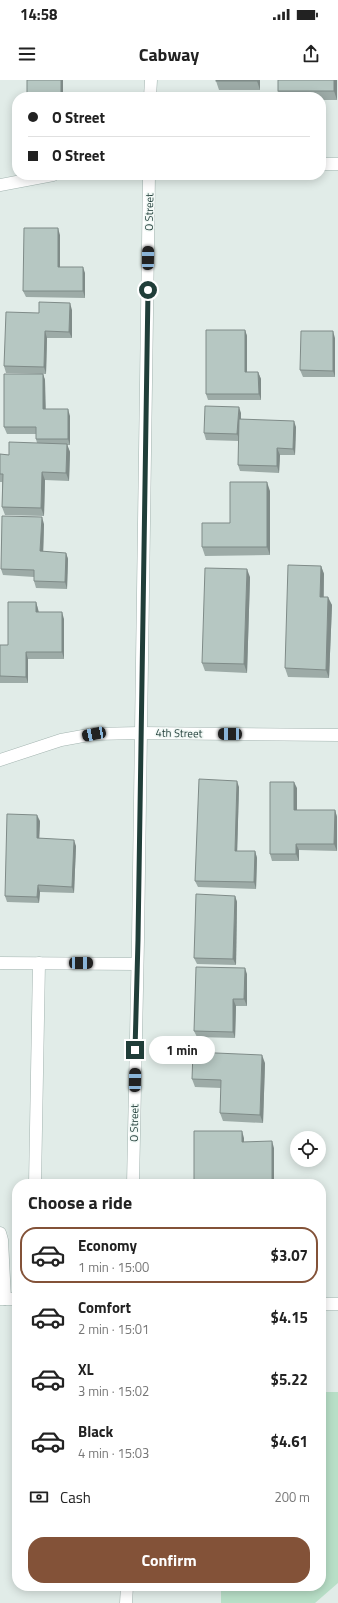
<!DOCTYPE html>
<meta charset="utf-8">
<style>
body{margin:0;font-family:"Titillium Web",sans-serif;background:#f2f2f2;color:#222;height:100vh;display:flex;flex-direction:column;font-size:15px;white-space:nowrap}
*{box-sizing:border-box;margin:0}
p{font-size:13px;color:#767676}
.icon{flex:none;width:22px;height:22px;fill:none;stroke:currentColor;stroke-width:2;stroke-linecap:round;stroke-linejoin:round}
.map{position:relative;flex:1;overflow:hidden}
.drawer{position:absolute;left:12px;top:1099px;width:314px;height:412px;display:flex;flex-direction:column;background:#fff;border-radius:16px;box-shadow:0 2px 10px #0003}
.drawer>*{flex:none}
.guide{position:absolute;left:12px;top:12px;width:314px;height:88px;border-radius:16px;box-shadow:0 2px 10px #0003;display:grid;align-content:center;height:88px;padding:0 16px;background:#fff}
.fabs{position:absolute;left:290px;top:1051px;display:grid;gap:8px}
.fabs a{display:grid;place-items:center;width:36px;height:36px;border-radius:50%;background:#fff;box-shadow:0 2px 10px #0003;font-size:20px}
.end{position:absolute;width:18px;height:18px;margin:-9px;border:5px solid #203e39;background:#fff;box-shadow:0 0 0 2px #fff}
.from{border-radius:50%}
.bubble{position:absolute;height:28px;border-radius:14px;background:#fff;box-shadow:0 2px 10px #0003;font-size:13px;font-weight:700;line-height:28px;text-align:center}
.car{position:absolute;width:12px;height:24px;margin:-12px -6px;border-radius:5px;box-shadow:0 0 3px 1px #0007;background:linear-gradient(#222 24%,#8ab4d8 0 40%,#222 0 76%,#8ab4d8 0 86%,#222 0)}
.guide b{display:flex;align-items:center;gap:14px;height:38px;font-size:15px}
.guide b+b{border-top:1px solid #e0e0e0}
.guide i{width:10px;height:10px;background:#222}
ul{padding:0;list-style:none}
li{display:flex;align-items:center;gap:12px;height:56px;margin:0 8px 6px;padding:0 8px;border:2px solid transparent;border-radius:16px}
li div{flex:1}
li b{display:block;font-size:15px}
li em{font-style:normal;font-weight:700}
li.selected{border-color:#835238}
li>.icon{width:36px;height:36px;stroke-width:1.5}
h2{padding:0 16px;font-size:18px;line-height:48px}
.pay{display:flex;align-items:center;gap:10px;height:44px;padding:0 16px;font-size:15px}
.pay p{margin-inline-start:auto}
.action{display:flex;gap:8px;margin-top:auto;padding:8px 16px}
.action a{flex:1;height:46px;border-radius:16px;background:#835238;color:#fff;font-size:16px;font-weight:700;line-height:46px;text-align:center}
.status{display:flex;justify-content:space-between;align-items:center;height:28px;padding:0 20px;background:#fff;direction:ltr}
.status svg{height:11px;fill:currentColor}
header{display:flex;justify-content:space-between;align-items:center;height:52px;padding:0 16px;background:#fff;font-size:18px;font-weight:700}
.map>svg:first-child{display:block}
.green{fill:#b8dfc7}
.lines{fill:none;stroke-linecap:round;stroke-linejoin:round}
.service-casing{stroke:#a3b4b0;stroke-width:13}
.minor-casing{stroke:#a3b4b0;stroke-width:13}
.tertiary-casing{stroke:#a3b4b0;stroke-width:13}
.service{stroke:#fff;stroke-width:12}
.minor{stroke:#fff;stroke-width:12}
.tertiary{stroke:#fff;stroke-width:12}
.wall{fill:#9daba7}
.shaded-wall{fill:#7f8b88}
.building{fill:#b6c7c2;stroke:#7f8b88}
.route{stroke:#203e39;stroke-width:5}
.labels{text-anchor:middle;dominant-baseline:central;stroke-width:3;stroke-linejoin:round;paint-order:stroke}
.street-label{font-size:11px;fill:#203e39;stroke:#f2f9f6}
</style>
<div class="status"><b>14:58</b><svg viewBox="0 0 49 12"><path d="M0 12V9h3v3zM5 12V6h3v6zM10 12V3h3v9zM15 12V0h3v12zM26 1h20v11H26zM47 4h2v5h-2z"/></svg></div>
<header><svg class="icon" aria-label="menu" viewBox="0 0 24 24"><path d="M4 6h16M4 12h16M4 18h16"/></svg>Cabway<svg class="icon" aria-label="share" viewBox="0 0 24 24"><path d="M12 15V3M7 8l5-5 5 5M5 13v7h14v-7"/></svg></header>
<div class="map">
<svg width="338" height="1523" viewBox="0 0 338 1523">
<rect width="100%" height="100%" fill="#e1ece8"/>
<!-- green -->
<path class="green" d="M321 1312H338V1503L315 1523H221V1506H321Z"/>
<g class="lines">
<!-- service casing -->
<g class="service-casing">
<g id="service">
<path d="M0 883 137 884"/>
<path d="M35 1104 39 883"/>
<path d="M0 1153 2 1160 5 1219"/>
</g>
</g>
<!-- minor casing -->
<g class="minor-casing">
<path id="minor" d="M0 680 61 660 94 654 140 653 338 655"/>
</g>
<!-- tertiary casing -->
<g class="tertiary-casing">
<g id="tertiary">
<path d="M150 17 151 0"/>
<path d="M321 84H338"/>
<path d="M0 105 53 95"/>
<path d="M133 1104 138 860 149 95"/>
<path d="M0 1219H17"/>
<path d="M321 1224H338"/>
<path d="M126 1523 127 1506"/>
</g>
</g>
<!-- service -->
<use href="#service" class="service"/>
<!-- minor -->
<use href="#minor" class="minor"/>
<!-- tertiary -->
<use href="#tertiary" class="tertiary"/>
</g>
<!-- wall -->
<g class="wall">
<path d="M260 0V10H219L216 1Z"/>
<path d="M337 0V20H321V17H280L278 11Z"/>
<path d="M60 155V187L85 193V218L26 217 23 211Z"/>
<path d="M72 230V258H47L46 294 6 293 4 286 39 233Z"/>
<path d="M245 250 247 256V292H258L261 299V320H208L206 314Z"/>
<path d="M335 258V297H303L300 290Z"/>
<path d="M43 294 45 300V329L70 336V365H67L70 372 69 401 45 400 44 436 5 435 2 427V402H0V374L9 375 37 363 36 359V354H7L4 347Z"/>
<path d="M241 333V339L296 347 295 375H280L279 393 240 391 238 385 239 361 206 360 204 353Z"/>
<path d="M270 411V475L205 476 202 467 230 443Z"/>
<path d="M44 444 43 472 66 473 68 479 67 509 36 508 34 501V497L3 495 1 489Z"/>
<path d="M321 486 324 494V517L332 525 329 598 288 597 285 588Z"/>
<path d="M250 497 247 593 205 591 202 583Z"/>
<path d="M36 522 38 529 39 532 64 539V579H28V603H0V565H8Z"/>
<path d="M239 707 237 771H255L257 778 256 809 198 807 195 801Z"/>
<path d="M297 708V730H335L337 737V771L299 770V781H272L270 774Z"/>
<path d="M40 741 39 758 76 766 74 813 40 812 39 823 7 822 5 816Z"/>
<path d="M235 816 237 822 236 885 197 884 194 878Z"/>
<path d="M247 894V926H236L235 958 197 957 194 951Z"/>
<path d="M265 983 263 1043 223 1041 220 1033 221 1008 195 1007 192 999Z"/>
</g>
<!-- shaded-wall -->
<g class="shaded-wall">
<rect x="61" y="0" width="2" height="17"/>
<path d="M257 0H260V10L257 1Z"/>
<path d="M334 0H337V20L334 11Z"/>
<path d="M58 148 60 155V193L58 187Z"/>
<path d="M83 187 85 193V218L83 211Z"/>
<path d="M70 223 72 230V258L69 252Z"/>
<path d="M245 250 247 256V299L245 292Z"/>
<path d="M45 251 47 258 46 294 44 287Z"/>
<path d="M333 251 335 258V297L333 291Z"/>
<path d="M258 292 261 299V320L259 314Z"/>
<path d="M43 294 45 300 46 336 43 329Z"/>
<path d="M239 327 241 333 240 361 237 354Z"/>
<path d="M68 329 70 336V365L68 359Z"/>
<path d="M294 341 296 347 295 375 293 369Z"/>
<path d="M67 364 70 372 69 401 66 393Z"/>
<path d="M277 368 280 375 279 393 277 386Z"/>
<path d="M42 392 45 400 44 436 41 428Z"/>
<path d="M267 402 270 411V475L267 467Z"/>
<path d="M42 437 44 444 43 478 40 471Z"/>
<path d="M66 473 68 479 67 509 65 502Z"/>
<path d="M321 486 324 494 323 525 320 517Z"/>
<path d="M247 489 250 497 247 593 244 584Z"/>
<path d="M328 517 332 525 329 598 326 590Z"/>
<path d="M36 522 38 529 39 539 36 532Z"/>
<path d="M62 532 64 539V579L62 572Z"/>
<path d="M26 572 28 579V603L26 597Z"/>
<path d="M237 701 239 707 237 777 235 771Z"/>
<path d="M294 702 297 708V737L294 730Z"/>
<path d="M335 730 337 737V771L334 764Z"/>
<path d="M37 735 40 741 39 764 37 758Z"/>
<path d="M74 760 76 766 74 813 72 807Z"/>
<path d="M296 764 299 770V781L296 774Z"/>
<path d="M255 771 257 778 256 809 254 802Z"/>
<path d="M38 805 40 812 39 823 37 817Z"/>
<path d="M235 816 237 822 236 885 233 879Z"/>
<path d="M245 888 247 894V926L244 919Z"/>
<path d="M233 919 236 926 235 958 233 952Z"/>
<path d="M262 975 265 983 263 1043 260 1035Z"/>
<path d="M242 1051 244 1058V1068L242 1062Z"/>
<path d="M272 1061 274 1068V1104H272Z"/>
</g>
<!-- building -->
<g class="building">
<rect x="27" y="0" width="34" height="17"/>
<rect x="216" y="0" width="41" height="1"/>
<rect x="278" y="0" width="56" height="11"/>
<path d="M24 148H58V187H83V211H23Z"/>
<path d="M39 222 70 223 69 252 45 251 44 287 4 286 6 232 39 233Z"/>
<path d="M206 250H245V292H258L259 314H206Z"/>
<path d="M301 251H333V291L300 290Z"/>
<path d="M4 294H43V329H68V359H36V347H4Z"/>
<path d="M205 326 239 327 237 354 204 353Z"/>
<path d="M239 339 294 341 293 369 277 368V386L238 385Z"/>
<path d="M9 362 67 364 66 393 42 392 41 428 2 427 3 394H0V374L9 375Z"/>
<path d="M230 402H267V467H202V443H230Z"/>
<path d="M2 436 42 437 40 471 66 473 65 502 34 501V490L1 489Z"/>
<path d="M288 485 321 486 320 517H328L326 590 285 588Z"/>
<path d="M205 488 247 489 244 584 202 583Z"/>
<path d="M8 522H36V532H62V572H26V597L0 596V565H8Z"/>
<path d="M199 699 237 701 235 771H255L254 802 195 801Z"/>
<path d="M270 702H294V730H335L334 764H296V774H270Z"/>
<path d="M7 734 37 735V758L74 760 72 807 38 805 37 817 5 816Z"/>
<path d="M196 814 235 816 233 879 194 878Z"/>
<path d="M196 887 245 888 244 919H233V952L194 951Z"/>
<path d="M193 972 262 975 260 1035 220 1033 221 1000 192 999Z"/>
<path d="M194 1051H242V1062L272 1061V1104H194Z"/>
</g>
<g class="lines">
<!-- route -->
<path class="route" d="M135 970 138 860 148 210"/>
</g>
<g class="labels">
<!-- street labels -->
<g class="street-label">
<text transform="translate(149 132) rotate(-89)">O Street</text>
<text transform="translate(179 653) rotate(1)">4th Street</text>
<text transform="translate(134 1043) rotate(-89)">O Street</text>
</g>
</g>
</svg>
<div class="fabs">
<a><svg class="icon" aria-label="locate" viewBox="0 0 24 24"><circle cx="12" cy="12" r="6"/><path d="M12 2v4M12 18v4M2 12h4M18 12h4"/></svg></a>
</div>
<i class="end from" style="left:148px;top:210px"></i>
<i class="end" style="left:135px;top:970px"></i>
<div class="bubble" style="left:149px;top:956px;width:66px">1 min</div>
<i class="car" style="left:148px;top:178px;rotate:1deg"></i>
<i class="car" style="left:94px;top:654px;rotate:259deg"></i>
<i class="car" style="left:230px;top:654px;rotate:271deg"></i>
<i class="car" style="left:81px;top:883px;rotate:90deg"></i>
<i class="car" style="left:135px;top:1000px;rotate:1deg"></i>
<div class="guide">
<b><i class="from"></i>O Street</b>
<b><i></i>O Street</b>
</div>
<section class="drawer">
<h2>Choose a ride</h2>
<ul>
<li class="selected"><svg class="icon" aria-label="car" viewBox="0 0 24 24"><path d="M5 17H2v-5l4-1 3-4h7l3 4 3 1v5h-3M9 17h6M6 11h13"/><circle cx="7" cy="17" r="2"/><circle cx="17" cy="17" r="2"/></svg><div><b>Economy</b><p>1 min · 15:00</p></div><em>$3.07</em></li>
<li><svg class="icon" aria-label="car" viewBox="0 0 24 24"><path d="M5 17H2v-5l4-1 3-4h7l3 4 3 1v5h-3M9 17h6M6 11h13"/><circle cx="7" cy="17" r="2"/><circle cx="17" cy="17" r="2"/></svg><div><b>Comfort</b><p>2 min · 15:01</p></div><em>$4.15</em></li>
<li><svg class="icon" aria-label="car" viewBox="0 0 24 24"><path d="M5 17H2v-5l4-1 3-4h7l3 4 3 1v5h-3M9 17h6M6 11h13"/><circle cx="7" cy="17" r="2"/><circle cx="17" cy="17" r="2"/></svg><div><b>XL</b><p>3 min · 15:02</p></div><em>$5.22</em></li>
<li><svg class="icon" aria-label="car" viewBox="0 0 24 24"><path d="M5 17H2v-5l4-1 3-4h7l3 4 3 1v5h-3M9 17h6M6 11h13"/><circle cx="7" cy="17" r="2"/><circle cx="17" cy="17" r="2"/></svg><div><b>Black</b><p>4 min · 15:03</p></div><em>$4.61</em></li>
</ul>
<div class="pay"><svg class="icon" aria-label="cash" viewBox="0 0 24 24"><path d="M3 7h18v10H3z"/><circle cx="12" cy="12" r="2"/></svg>Cash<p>200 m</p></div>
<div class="action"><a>Confirm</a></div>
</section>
</div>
